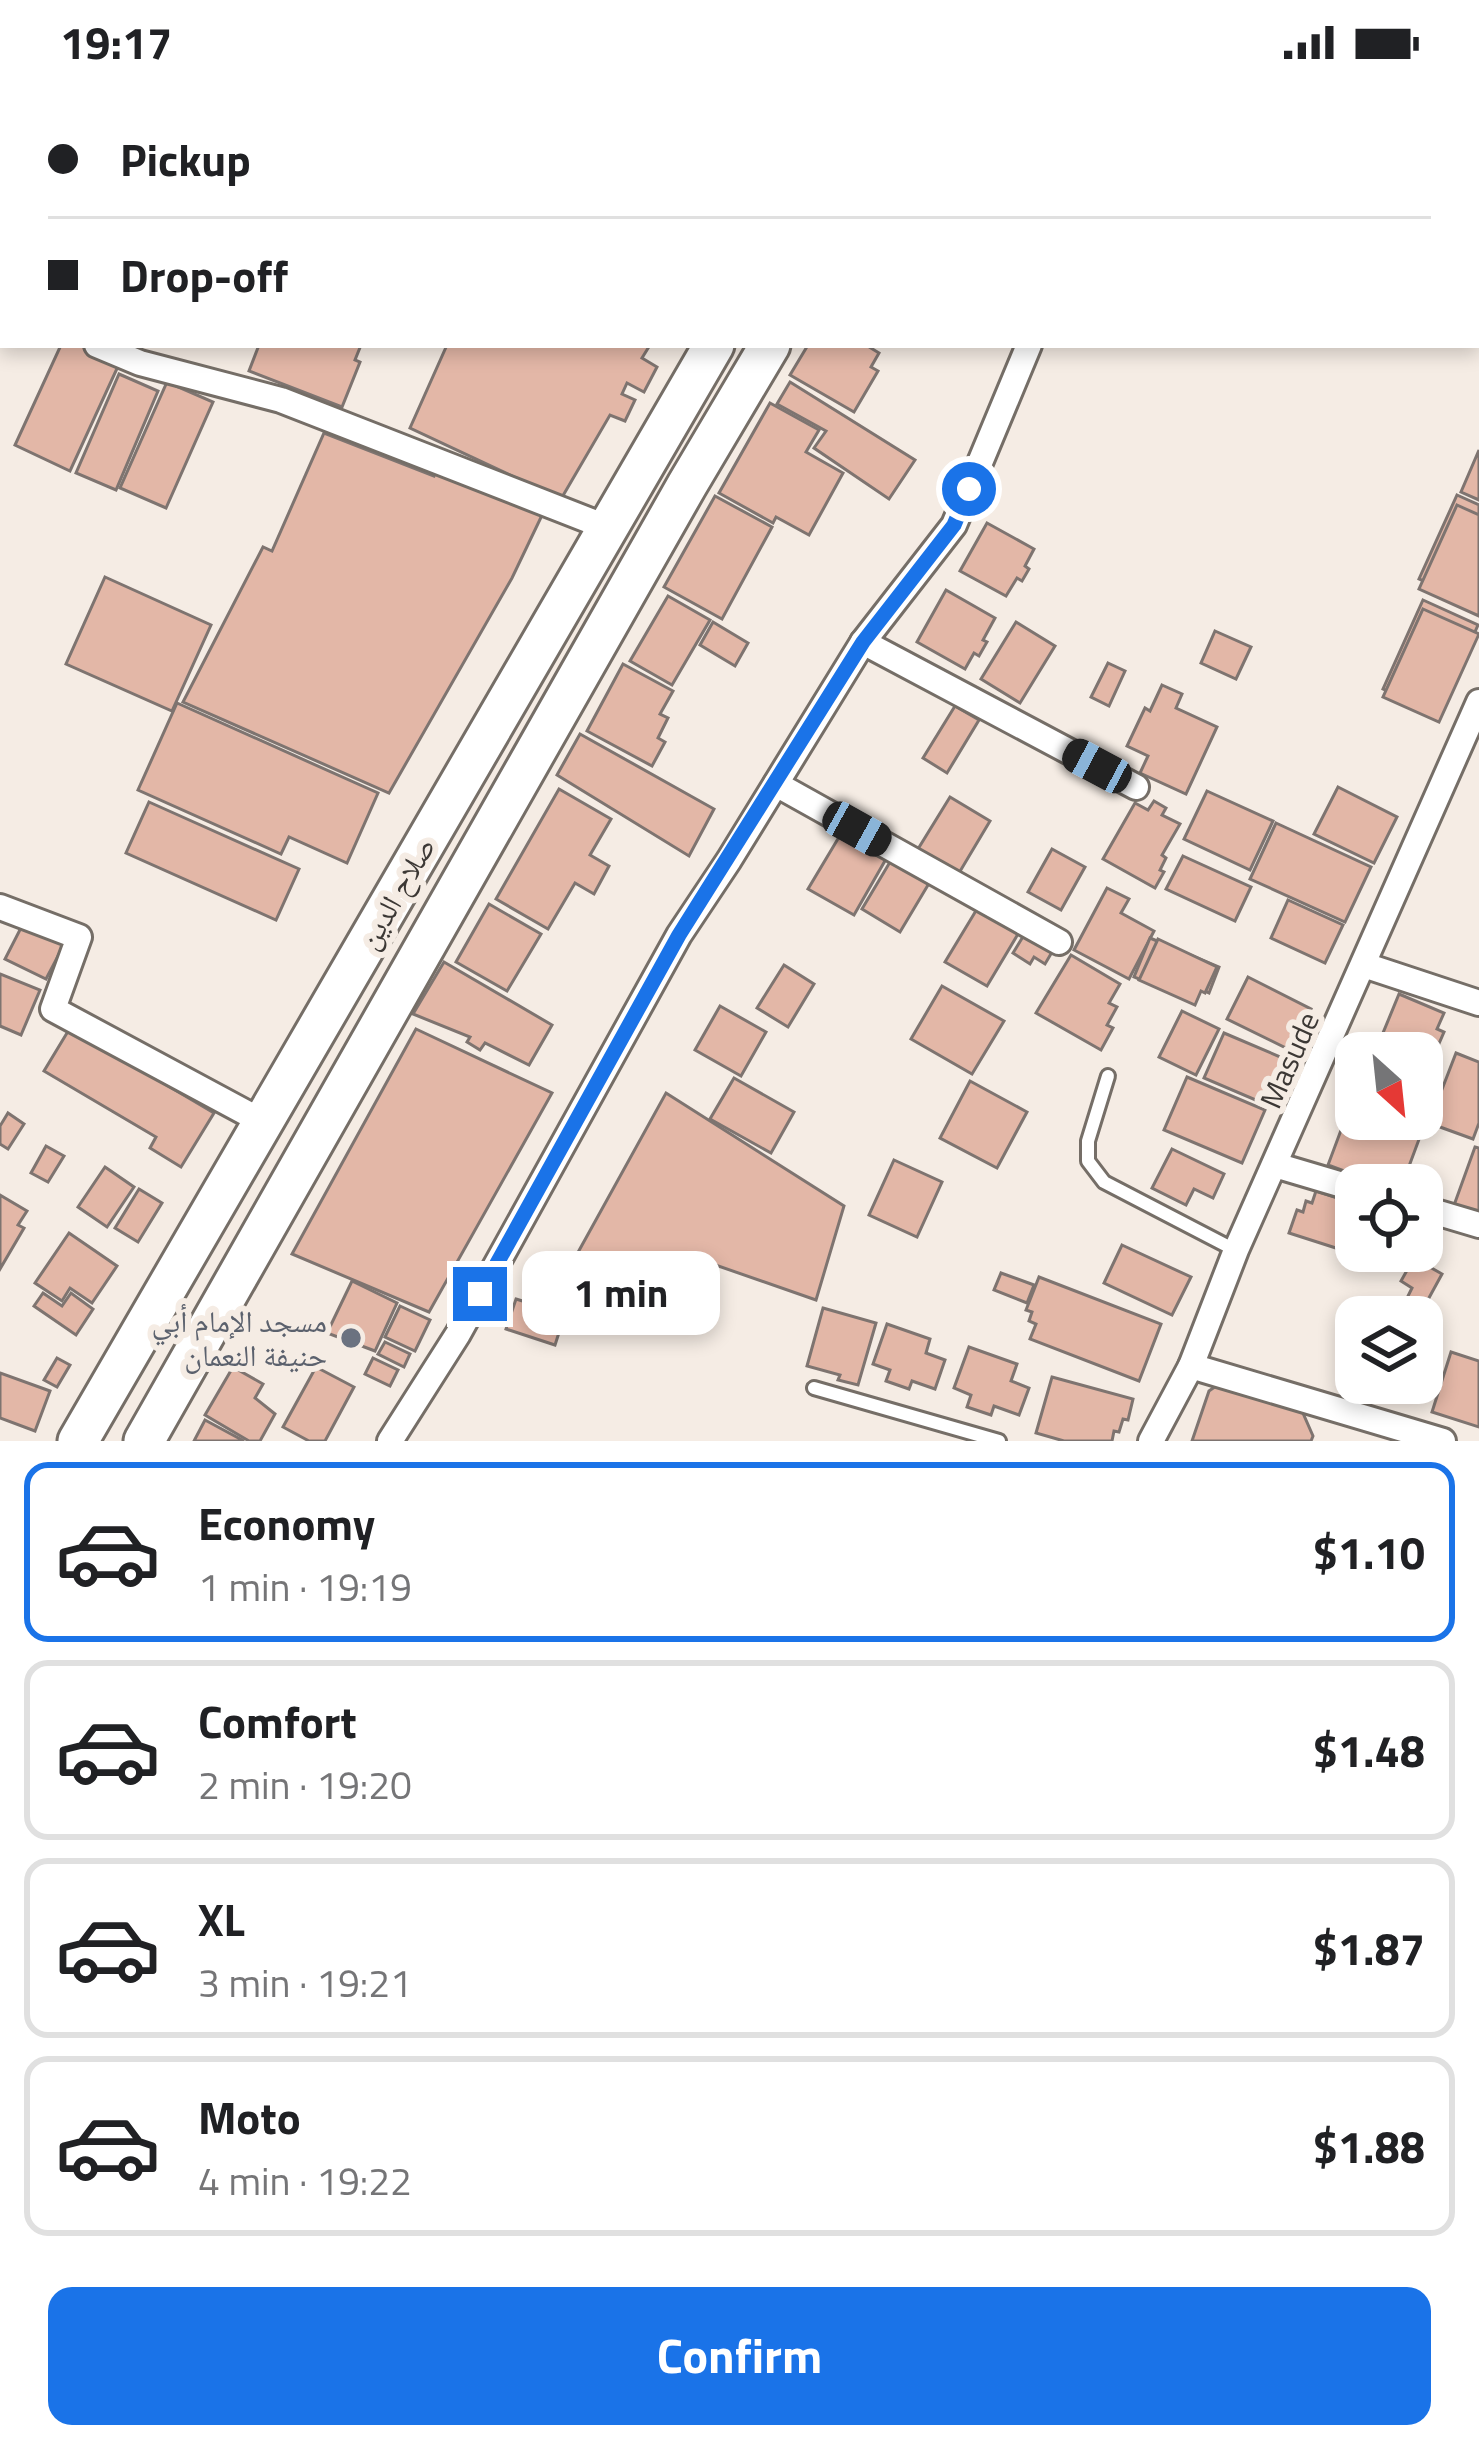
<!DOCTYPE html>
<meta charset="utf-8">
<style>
body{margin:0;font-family:"Titillium Web","Noto Naskh Arabic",sans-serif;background:#f2f2f2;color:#202124;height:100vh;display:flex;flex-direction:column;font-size:45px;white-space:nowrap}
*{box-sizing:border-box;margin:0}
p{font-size:39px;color:#757577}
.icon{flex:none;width:66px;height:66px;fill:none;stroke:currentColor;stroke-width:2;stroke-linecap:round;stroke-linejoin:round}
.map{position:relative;height:1357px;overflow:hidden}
.panel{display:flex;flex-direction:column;background:#fff;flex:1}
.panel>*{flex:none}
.guide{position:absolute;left:0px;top:0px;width:1479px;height:264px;box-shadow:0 6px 18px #0003;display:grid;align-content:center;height:264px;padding:0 48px;background:#fff}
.needle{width:78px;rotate:153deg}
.buttons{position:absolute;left:1335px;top:948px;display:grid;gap:24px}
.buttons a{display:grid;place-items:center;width:108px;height:108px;border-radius:24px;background:#fff;box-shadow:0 6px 18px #0003;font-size:60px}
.end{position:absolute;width:54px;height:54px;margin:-27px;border:15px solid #1a73e8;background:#fff;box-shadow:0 0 0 6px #fff}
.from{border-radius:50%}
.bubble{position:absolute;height:84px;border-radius:24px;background:#fff;box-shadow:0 6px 18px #0003;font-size:39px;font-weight:700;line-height:84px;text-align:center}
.car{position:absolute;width:36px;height:72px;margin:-36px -18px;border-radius:15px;box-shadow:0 0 9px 3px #0007;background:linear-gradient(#222 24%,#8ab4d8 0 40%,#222 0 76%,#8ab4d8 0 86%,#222 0)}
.guide b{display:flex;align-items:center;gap:42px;height:114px;font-size:45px}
.guide b+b{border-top:3px solid #e0e0e0}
.guide i{width:30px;height:30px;background:#202124}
ul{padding:21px 0 0;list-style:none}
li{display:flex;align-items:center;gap:36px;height:180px;margin:0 24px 18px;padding:0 24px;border:6px solid #e0e0e0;border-radius:24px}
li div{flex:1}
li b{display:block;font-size:45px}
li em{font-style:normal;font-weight:700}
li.on{border-color:#1a73e8}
li>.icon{width:108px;height:108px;stroke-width:1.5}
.button{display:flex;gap:24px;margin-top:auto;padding:24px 48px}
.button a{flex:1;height:138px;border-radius:24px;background:#1a73e8;color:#fff;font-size:48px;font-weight:700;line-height:138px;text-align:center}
.status{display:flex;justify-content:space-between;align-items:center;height:84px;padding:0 60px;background:#fff;direction:ltr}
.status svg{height:33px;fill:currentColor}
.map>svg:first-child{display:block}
.building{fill:#e3b7a7;stroke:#7e7470;stroke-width:3}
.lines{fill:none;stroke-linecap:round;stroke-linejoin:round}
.service-casing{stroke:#756e67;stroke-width:18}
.minor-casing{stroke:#756e67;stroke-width:30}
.tertiary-casing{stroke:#756e67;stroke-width:36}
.trunk-casing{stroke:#756e67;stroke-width:45}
.service{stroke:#fff;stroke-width:12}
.minor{stroke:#fff;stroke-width:24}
.tertiary{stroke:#fff;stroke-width:30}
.trunk{stroke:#fff;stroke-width:39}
.route{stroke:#1a73e8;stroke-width:15}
.worship-dot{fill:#6b7280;stroke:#f5ece4;stroke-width:4.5}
.labels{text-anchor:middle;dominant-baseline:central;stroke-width:12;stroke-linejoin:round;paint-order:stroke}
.street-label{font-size:30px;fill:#3c3835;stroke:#f5ece4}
.worship-label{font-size:30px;fill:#5b616d;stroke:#f5ece4;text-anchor:end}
</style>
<div class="status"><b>19:17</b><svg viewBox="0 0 49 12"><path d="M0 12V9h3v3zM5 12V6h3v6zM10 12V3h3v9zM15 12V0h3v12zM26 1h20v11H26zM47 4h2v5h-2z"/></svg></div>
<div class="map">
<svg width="1479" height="1357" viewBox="0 0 1479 1357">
<rect width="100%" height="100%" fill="#f5ece4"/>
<!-- building -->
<g class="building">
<path d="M61 261H83L120 278 70 387 15 361Z"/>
<path d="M259 261H361L355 276 360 278 342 323 249 287Z"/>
<path d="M447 261H650L642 274 657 283 644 308 627 299 622 310 635 316 625 337 610 331 561 415 410 344Z"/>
<path d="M808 261H866L879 269 871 283 878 287 854 328 790 291Z"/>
<path d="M119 290 158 307 116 406 76 389Z"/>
<path d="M167 298 213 318 166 424 120 404Z"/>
<path d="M790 298 915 376 889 415 814 364 826 347 777 320Z"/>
<path d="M770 319 819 346 806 368 843 389 809 451 776 433 773 439 719 409Z"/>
<path d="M324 349 434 392 439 381 545 425 512 494 389 709 183 618 263 463 272 467Z"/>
<path d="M1479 366V416L1461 408Z"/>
<path d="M1457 411 1479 421V521L1419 495Z"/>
<path d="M715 412 772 443 722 535 664 503Z"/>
<path d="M1457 421 1479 431V532L1419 505Z"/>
<path d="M987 439 1034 465 1025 482 1029 485 1022 497 1017 494 1006 512 960 487Z"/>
<path d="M105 493 211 541 172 627 66 580Z"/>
<path d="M946 506 995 534 983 556 987 558 979 572 974 569 965 585 917 558Z"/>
<path d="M668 512 710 536 672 601 630 577Z"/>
<path d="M1423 516 1478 541 1438 630 1383 605Z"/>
<path d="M1423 525 1479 550 1439 638 1383 613Z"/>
<path d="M713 538 748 559 735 582 700 561Z"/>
<path d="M1016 538 1055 562 1020 619 981 595Z"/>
<path d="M1215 547 1251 563 1236 595 1201 579Z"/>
<path d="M1108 579 1125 587 1109 622 1091 613Z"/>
<path d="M623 580 673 607 660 630 668 634 658 654 665 658 652 682 587 647Z"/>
<path d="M1162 601 1182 610 1176 624 1217 643 1186 710 1140 689 1148 672 1127 662 1145 624 1150 627Z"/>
<path d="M177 619 378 709 347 779 289 753 281 770 138 706Z"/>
<path d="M955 622 979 636 947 689 923 674Z"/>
<path d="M580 650 714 725 689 772 557 691Z"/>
<path d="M1338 703 1397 733 1374 779 1314 750Z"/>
<path d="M559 705 611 735 590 771 609 782 594 810 575 799 548 845 496 815Z"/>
<path d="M1207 707 1273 737 1250 786 1184 755Z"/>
<path d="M950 713 990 737 959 789 918 765Z"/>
<path d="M1154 717 1166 724 1162 731 1180 740 1162 771 1166 774 1160 786 1164 788 1155 804 1103 775 1135 719 1148 726Z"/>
<path d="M149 718 299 785 276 836 126 769Z"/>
<path d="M1276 739 1371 783 1345 838 1250 795Z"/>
<path d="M845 743 890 768 854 831 808 805Z"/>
<path d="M1052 765 1085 783 1061 826 1028 808Z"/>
<path d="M1183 772 1251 803 1235 837 1166 805Z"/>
<path d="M893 773 931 796 900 848 862 825Z"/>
<path d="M1107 804 1129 815 1121 829 1154 847 1129 895 1074 866Z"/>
<path d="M1288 816 1343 841 1325 879 1271 854Z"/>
<path d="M489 820 541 850 507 907 456 878Z"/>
<path d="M977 825 1018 850 987 902 945 878Z"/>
<path d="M26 834 67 855 46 895 5 875Z"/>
<path d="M1027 846 1055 863 1045 880 1034 873 1030 880 1013 869Z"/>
<path d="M1150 854 1219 883 1209 909 1200 905 1195 918 1134 893Z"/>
<path d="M1158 855 1217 883 1205 909 1201 907 1195 921 1139 896Z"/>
<path d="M1071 871 1120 900 1109 919 1117 923 1107 941 1113 944 1101 966 1036 929Z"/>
<path d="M444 878 552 941 529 981 485 959 480 966 467 958 470 953 413 930Z"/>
<path d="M784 881 814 900 788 943 757 924Z"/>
<path d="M0 890 40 906 21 951 0 942Z"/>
<path d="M1248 893 1311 925 1290 966 1227 935Z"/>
<path d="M942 902 1004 937 972 990 911 955Z"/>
<path d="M1399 910 1444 929 1437 945 1444 948 1427 987 1422 985V969H1384L1376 966Z"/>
<path d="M720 922 766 948 741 992 695 966Z"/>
<path d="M1182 927 1219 945 1196 991 1159 973Z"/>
<path d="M70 944 214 1029 181 1083 150 1064 156 1053 44 987Z"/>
<path d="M416 945 552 1009 429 1228 292 1170Z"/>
<path d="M1224 949 1285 975 1265 1020 1204 994Z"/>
<path d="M1456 969 1479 978V1039L1473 1055 1429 1039Z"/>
<path d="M1187 993 1265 1026 1242 1079 1164 1046Z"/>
<path d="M734 994 794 1028 771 1069 710 1035Z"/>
<path d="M970 997 1027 1028 997 1084 940 1054Z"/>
<path d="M1422 1002 1437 1007 1402 1101H1382L1328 1081 1356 1006V1035H1422Z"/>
<path d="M666 1009 844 1122 816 1216 681 1169 668 1206 576 1172Z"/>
<path d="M8 1029 24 1040 8 1065 0 1060V1042Z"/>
<path d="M46 1062 64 1072 48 1098 31 1089Z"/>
<path d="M1475 1063 1479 1064V1133L1453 1124Z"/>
<path d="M1172 1065 1224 1090 1213 1114 1194 1105 1186 1121 1152 1104Z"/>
<path d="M894 1076 942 1098 917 1153 869 1131Z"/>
<path d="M105 1083 134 1103 107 1143 78 1123Z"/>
<path d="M139 1105 162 1119 138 1158 115 1144Z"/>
<path d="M1316 1107 1356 1120V1167H1366L1364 1173 1289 1149 1297 1126 1303 1128 1306 1117 1312 1119Z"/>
<path d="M0 1111 27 1127 18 1141 24 1144 0 1185Z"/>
<path d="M69 1149 117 1182 92 1219 70 1204 62 1217 35 1199Z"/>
<path d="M1122 1161 1191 1193 1172 1231 1104 1199Z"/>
<path d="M1414 1174 1442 1190 1424 1223 1407 1214 1412 1204 1401 1197Z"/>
<path d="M1001 1189 1034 1201 1027 1219 994 1206Z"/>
<path d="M1039 1193 1161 1240 1139 1297 1030 1255 1036 1240 1029 1237 1032 1228 1026 1226Z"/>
<path d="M352 1197 397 1219 375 1267 327 1249Z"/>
<path d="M43 1209 62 1222 71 1209 93 1225 76 1251 34 1222Z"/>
<path d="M516 1215 565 1230 555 1261 506 1245Z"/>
<path d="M400 1222 430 1236 415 1267 385 1253Z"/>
<path d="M823 1224 876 1239 858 1301 838 1296 840 1291 807 1282Z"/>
<path d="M887 1240 930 1255 926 1269 945 1276 935 1305 912 1297 909 1305 886 1297 890 1286 873 1280Z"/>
<path d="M385 1258 410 1270 404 1283 378 1270Z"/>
<path d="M969 1263 1017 1280 1011 1297 1029 1304 1019 1331 994 1322 991 1331 967 1323 971 1311 954 1304Z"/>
<path d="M1451 1268 1479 1277V1343L1432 1328Z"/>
<path d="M57 1274 70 1281 57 1303 44 1296Z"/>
<path d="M373 1274 398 1286 390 1302 365 1290Z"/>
<path d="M233 1283 263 1300 255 1314 275 1330 260 1357H249L205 1331Z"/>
<path d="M316 1283 354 1303 325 1357H309L283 1343Z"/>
<path d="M0 1289 50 1307 35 1347 0 1334Z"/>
<path d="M1052 1293 1133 1315 1128 1336 1123 1335 1119 1348 1114 1347 1112 1357H1064L1036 1349Z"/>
<path d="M1223 1297 1302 1327 1313 1352 1311 1357H1192L1209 1307Z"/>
<path d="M205 1336 244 1357H194Z"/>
</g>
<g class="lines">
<!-- service casing -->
<g class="service-casing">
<g id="service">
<path d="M277 0 284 3"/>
<path d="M687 0 693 3"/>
<path d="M1108 992 1088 1057V1077L1104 1098 1235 1166"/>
<path d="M814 1304 999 1357"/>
</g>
</g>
<!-- minor casing -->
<g class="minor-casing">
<g id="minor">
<path d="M1192 3 1194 0"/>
<path d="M0 221 3 222"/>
<path d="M97 261 140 279 281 316 606 443"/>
<path d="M863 558 1136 703"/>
<path d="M776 700 1059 858"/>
<path d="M0 823 79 853 53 925 265 1039"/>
<path d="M1364 881 1479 919"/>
<path d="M1275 1081 1356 1105"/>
<path d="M1422 1124 1479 1141"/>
<path d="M1191 1282 1443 1357"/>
<path d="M390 1357 458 1250 679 851 729 776 863 558 954 441 1029 261"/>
<path d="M1151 1357 1191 1282 1236 1166 1479 618"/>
</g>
</g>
<!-- tertiary casing -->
<g class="tertiary-casing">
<g id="tertiary">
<path d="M1349 0 1357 3"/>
<path d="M1442 0 1449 3"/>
<path d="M1476 14 1479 15"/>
<path d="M1476 51 1479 52"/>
</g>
</g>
<!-- trunk casing -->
<g class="trunk-casing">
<g id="trunk">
<path d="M872 3 873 0"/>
<path d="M924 3 926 0"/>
<path d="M78 1357 714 261"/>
<path d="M144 1357 687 401 770 261"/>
</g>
</g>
<!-- service -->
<use href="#service" class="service"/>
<!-- minor -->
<use href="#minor" class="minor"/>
<!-- tertiary -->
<use href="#tertiary" class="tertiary"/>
<!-- trunk -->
<use href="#trunk" class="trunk"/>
</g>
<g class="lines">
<!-- route -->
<path class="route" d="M480 1210 679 851 863 558 954 441 969 405"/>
</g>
<!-- markers -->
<circle class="worship-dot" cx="351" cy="1254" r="12"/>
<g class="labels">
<!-- street labels -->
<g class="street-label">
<text transform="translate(396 809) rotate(-60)">صلاح الدين</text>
<text transform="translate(1289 976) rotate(-66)">Masude</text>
</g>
<!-- worship labels -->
<g class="worship-label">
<text x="327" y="1237">مسجد الإمام أبي<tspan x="327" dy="34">حنيفة النعمان</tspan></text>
</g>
</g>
</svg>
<div class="buttons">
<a><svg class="needle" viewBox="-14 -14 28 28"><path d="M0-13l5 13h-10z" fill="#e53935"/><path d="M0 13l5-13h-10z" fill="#757577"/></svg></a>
<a><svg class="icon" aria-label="locate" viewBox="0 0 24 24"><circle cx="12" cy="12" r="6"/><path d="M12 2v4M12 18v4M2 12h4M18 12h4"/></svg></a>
<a><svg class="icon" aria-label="layers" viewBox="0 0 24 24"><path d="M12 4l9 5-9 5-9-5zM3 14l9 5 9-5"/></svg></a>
</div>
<i class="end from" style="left:969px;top:405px"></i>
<i class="end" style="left:480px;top:1210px"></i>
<div class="bubble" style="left:522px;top:1167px;width:198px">1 min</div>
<i class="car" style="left:1097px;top:682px;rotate:298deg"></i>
<i class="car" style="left:857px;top:745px;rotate:119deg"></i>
<div class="guide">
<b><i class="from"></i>Pickup</b>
<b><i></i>Drop-off</b>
</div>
</div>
<section class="panel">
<ul>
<li class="on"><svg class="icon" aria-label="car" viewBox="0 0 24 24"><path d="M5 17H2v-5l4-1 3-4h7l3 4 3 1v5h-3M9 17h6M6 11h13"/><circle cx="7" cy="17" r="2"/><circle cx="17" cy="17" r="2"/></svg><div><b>Economy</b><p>1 min · 19:19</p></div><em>$1.10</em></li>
<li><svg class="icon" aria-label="car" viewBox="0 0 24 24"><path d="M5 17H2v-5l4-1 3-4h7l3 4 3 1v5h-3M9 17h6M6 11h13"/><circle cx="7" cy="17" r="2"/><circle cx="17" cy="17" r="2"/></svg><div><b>Comfort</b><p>2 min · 19:20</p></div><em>$1.48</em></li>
<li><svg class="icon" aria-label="car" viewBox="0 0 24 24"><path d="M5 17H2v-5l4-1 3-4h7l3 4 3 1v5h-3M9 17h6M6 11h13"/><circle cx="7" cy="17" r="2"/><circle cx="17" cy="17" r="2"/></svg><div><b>XL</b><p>3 min · 19:21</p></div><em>$1.87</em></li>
<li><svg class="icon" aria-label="car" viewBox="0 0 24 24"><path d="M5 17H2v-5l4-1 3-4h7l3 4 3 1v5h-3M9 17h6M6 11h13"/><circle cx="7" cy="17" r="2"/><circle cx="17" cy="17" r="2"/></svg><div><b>Moto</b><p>4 min · 19:22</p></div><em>$1.88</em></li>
</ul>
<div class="button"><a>Confirm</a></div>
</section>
